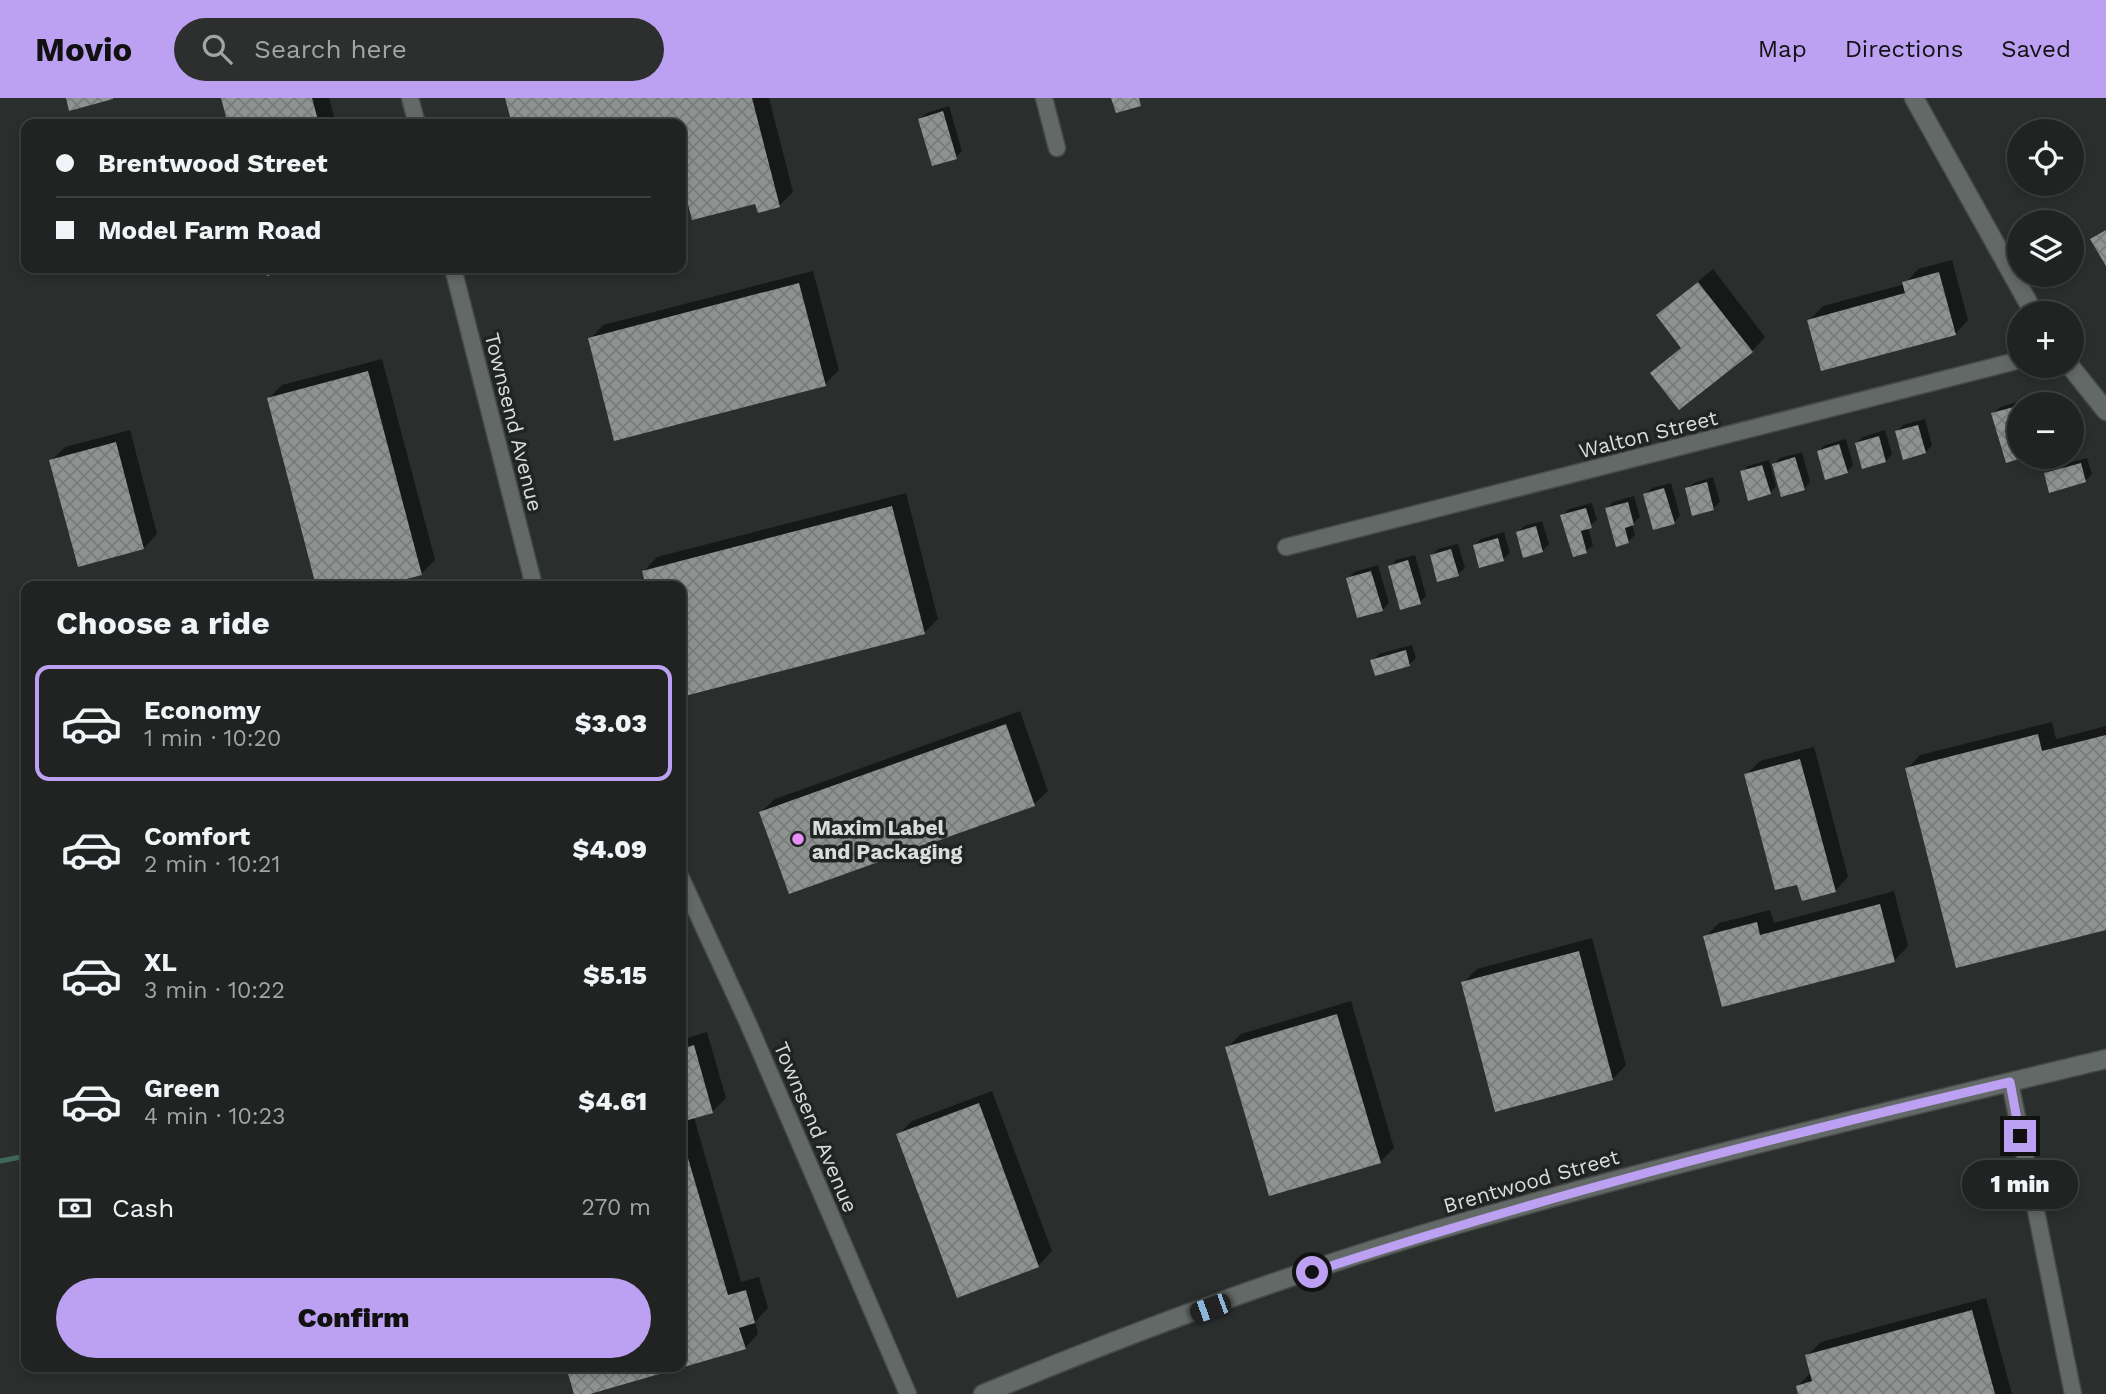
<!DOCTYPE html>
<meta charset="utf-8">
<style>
body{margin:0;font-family:"Work Sans",sans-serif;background:#2d2f2f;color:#f1f3f6;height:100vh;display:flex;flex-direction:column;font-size:26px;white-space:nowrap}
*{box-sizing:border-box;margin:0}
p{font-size:23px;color:#a2a4a5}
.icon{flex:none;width:38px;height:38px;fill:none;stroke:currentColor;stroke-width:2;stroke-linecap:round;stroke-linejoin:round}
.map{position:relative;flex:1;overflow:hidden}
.panel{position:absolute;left:21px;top:483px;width:665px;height:791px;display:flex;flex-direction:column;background:#202322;border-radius:14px;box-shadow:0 4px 10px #0003,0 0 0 2px #3d4040}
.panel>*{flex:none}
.guide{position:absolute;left:21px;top:21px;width:665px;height:154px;border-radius:14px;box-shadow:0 4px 10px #0003,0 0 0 2px #3d4040;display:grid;align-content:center;height:154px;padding:0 35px;background:#202322}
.tools{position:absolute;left:2007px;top:21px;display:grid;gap:14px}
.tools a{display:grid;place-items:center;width:77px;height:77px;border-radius:50%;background:#202322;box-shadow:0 4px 10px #0003,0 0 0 2px #3d4040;font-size:35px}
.end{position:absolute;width:32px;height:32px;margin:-16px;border:9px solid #bca0f2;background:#111;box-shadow:0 0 0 4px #111}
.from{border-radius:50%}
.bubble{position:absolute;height:49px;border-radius:24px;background:#202322;box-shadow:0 4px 10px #0003,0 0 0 2px #3d4040;font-size:23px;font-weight:800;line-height:49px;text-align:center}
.car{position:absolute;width:21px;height:42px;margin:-21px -10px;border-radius:9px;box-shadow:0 0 5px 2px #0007;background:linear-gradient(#222 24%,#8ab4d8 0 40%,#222 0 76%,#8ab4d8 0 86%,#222 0)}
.guide b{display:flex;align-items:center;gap:24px;height:66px;font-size:26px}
.guide b+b{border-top:2px solid #3d4040}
.guide i{width:18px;height:18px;background:#f1f3f6}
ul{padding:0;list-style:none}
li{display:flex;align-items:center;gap:21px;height:116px;margin:0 14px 10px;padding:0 21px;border:4px solid transparent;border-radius:14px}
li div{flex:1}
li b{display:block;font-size:26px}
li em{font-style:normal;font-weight:800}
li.on{border-color:#bca0f2}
li>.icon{width:63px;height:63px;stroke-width:1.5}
h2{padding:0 35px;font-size:32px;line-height:84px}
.pay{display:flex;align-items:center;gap:18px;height:77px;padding:0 35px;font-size:26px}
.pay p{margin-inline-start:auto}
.button{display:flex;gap:14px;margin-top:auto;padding:14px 35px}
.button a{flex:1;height:80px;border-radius:42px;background:#bca0f2;color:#111;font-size:28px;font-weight:800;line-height:80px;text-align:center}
header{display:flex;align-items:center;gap:42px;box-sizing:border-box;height:98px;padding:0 35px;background:#bca0f2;color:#111}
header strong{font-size:33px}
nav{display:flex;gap:38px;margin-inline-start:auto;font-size:24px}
.search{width:490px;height:63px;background:#2d2f2f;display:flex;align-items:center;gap:18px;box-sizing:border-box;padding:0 24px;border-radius:38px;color:#a2a4a5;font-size:26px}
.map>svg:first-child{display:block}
.shadow{fill:#0007}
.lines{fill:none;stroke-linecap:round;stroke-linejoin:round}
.stream{stroke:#41675a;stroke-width:5}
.building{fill:url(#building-cross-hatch)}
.street-casing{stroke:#474a49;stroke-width:19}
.secondary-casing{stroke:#474a49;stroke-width:21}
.street{stroke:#636967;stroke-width:16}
.secondary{stroke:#636967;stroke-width:18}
.route{stroke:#bca0f2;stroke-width:9}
.poi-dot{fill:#ea8dfd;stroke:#202523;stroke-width:2.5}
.labels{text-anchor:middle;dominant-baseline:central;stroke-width:7;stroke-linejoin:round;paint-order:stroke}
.street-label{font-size:21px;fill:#dadddc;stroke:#202523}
.poi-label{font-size:21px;font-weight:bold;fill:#dadddc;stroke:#202523;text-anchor:start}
</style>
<header>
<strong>Movio</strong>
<div class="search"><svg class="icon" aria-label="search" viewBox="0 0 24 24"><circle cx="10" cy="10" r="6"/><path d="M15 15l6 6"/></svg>Search here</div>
<nav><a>Map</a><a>Directions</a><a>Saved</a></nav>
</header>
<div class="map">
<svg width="2106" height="1296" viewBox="0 0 2106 1296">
<defs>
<pattern id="building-cross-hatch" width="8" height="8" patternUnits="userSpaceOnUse" patternTransform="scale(1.75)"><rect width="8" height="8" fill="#8e9391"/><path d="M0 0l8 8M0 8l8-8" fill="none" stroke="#777b79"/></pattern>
</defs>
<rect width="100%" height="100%" fill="#2a2f2d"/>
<!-- shadow -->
<g class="shadow">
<path d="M223 0H329L336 26H230Z"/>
<path d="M507 0H769L793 94 779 108 757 104 693 120 681 72V26H514Z"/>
<path d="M949 8 962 53 956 59 920 21 927 15Z"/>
<path d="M1952 162 1968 222 1955 236 1809 222 1823 208 1905 186 1918 171Z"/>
<path d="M1713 171 1765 239 1752 253 1652 275 1682 249 1658 217Z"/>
<path d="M813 173 839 272 825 286 590 241 603 227Z"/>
<path d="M382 261 435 462 421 476 372 488H318L269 300 282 287Z"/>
<path d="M2020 303 2022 359 2007 363 1993 315 2000 309Z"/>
<path d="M1925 321 1932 347 1926 354 1897 334 1903 327Z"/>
<path d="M130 332 157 436 144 450 51 363 65 349Z"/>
<path d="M1885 332 1892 356 1886 363 1857 345 1863 339Z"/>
<path d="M1846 341 1853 367 1847 374 1819 353 1825 347Z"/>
<path d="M1802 354 1810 384 1804 391 1774 366 1780 360Z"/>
<path d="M2087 360 2092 376 2085 383 2046 376 2052 369Z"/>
<path d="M1769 362 1776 388 1770 395 1742 374 1748 368Z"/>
<path d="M1713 379 1720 404 1713 411 1687 391 1694 385Z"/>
<path d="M1671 385 1680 418 1674 424 1645 397 1652 390Z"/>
<path d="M906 395 938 521 925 534 681 597V488H648L644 473 657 459Z"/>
<path d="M1634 398 1640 419 1632 426 1635 437 1628 443 1607 411 1613 404Z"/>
<path d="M1592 405 1597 422 1588 429 1593 447 1586 453 1562 418 1569 411Z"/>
<path d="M1542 423 1549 446 1542 453 1518 435 1524 428Z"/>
<path d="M1504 434 1510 455 1503 461 1475 447 1481 441Z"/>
<path d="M1458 446 1465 470 1458 476 1431 458 1438 451Z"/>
<path d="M1415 457 1426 498 1420 504 1390 469 1396 462Z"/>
<path d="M1378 467 1389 505 1382 512 1348 481 1354 474Z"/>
<path d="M1412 547 1416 560 1409 567 1372 563 1379 556Z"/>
<path d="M1020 613 1048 693 1034 706 790 794 761 714 775 701Z"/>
<path d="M2052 624 2056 641 2106 628V830L1907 671 1920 657Z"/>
<path d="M1814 649 1848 779 1835 793 1746 677 1760 663Z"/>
<path d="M1894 793 1908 848 1895 862 1723 907 1705 839 1719 825 1770 812 1774 825Z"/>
<path d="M1592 840 1626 967 1613 981 1463 885 1477 871Z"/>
<path d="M1351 903 1394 1050 1380 1064 1227 950 1241 936Z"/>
<path d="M707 934 726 1000 712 1014 694 1019 741 1184 759 1179 768 1210 755 1224 758 1236 745 1250 681 1268V942Z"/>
<path d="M992 993 1052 1153 1039 1167 958 1197 898 1037 912 1023Z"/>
<path d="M1986 1200 2012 1296H1800L1798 1288 1811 1274 1807 1258 1821 1244Z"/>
<path d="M568 1269H679L584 1296H575Z"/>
</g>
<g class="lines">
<!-- stream -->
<path class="stream" d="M0 1063 26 1058"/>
</g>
<!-- building -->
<g class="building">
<path d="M66 0H113V1L69 13Z"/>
<path d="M221 0H312L319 26H228Z"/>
<path d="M505 0H752L780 109 758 115 755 106 692 122 681 79V26H512Z"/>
<path d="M1111 0H1139L1141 8 1116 15Z"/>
<path d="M943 13 957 61 932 68 918 21Z"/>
<path d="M2106 132V168L2090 141Z"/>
<path d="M264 170H296V171L267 178Z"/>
<path d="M1939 174 1956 237 1821 273 1807 222 1905 195 1902 184Z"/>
<path d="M1698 184 1753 254 1679 312 1650 275 1681 250 1656 217Z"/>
<path d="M799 185 826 288 614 343 588 240Z"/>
<path d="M368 273 422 477 379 488H316L267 300Z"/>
<path d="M2014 309 2020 329V359H2025L2006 365 1991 315Z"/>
<path d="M1918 327 1926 355 1903 362 1895 333Z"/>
<path d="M1879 338 1886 364 1862 371 1855 345Z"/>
<path d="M116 344 144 451 78 469 49 362Z"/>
<path d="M1839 346 1848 375 1825 382 1817 353Z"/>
<path d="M1795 359 1805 392 1781 399 1772 366Z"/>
<path d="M2081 365 2086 384 2049 395 2044 375Z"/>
<path d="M1762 367 1771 396 1748 403 1740 373Z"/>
<path d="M1707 384 1714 412 1692 418 1685 390Z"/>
<path d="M1664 390 1675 426 1653 432 1643 396Z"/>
<path d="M1628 404 1634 427 1625 430 1629 445 1616 449 1605 410Z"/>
<path d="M892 408 925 536 681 599V488H646L642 473Z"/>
<path d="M1586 410 1592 430 1581 433 1587 455 1573 459 1560 417Z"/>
<path d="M1536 428 1543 454 1523 460 1516 434Z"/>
<path d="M1498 440 1504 463 1479 470 1473 447Z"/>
<path d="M1451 451 1459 478 1437 484 1430 457Z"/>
<path d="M1408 462 1421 506 1400 512 1388 468Z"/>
<path d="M1371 473 1383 513 1357 520 1346 480Z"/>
<path d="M1406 552 1410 568 1375 578 1370 562Z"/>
<path d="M1006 626 1035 708 789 796 759 714Z"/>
<path d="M2038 636 2042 653 2106 637V832L1956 870 1905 670Z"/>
<path d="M1800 661 1836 794 1802 803 1797 787 1775 792 1744 676Z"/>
<path d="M1880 806 1895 864 1722 909 1703 838 1757 824 1760 837Z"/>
<path d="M1579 853 1613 982 1495 1014 1461 884Z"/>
<path d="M1337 916 1381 1065 1269 1098 1225 949Z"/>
<path d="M694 947 713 1015 681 1024V951Z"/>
<path d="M979 1005 1039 1169 957 1200 896 1036Z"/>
<path d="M681 1036 728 1197 746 1192 755 1225 739 1230 746 1251 590 1296H574L566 1269H681Z"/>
<path d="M1972 1212 1995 1296H1798L1796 1288 1812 1283 1805 1257Z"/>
</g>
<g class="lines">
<!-- street casing -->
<g class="street-casing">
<g id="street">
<path d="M410 0 417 26"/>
<path d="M1044 0 1057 50"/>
<path d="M453 170 534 488"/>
<path d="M1286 449 2020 262"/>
<path d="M681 780 748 925 908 1296"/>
<path d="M2010 984 2073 1296"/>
</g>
</g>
<!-- secondary casing -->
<g class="secondary-casing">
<g id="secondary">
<path d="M1914 0 2034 215"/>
<path d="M2070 268 2106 313"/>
<path d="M983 1296C1142 1230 1306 1169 1472 1122 1682 1062 1894 1012 2106 961"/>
</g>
</g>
<!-- street -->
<use href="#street" class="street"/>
<!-- secondary -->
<use href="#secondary" class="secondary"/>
</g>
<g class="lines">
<!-- route -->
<path class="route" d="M1312 1174C1541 1099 1775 1039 2010 984L2020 1038"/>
</g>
<!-- markers -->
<circle class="poi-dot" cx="798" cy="741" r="7"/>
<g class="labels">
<!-- street labels -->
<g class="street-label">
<text transform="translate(514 324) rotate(76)">Townsend Avenue</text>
<text transform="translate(1648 336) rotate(-14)">Walton Street</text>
<text transform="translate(816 1029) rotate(67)">Townsend Avenue</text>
<text transform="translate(1531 1083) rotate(-16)">Brentwood Street</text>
</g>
<!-- poi labels -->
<g class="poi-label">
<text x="812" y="729">Maxim Label<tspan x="812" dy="24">and Packaging</tspan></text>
</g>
</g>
</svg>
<div class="tools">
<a><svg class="icon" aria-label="locate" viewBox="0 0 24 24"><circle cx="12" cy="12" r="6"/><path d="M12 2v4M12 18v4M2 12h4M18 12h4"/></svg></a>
<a><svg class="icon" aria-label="layers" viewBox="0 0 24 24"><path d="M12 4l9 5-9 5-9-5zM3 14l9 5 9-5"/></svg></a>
<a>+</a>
<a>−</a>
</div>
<i class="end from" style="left:1312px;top:1174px"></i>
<i class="end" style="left:2020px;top:1038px"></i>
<div class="bubble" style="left:1962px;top:1062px;width:116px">1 min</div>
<i class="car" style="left:1210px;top:1210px;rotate:250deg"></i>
<div class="guide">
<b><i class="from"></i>Brentwood Street</b>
<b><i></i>Model Farm Road</b>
</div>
<section class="panel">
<h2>Choose a ride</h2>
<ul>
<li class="on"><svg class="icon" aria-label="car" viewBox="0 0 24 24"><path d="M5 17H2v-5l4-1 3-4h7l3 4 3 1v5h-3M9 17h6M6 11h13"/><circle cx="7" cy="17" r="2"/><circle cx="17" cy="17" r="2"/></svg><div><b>Economy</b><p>1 min · 10:20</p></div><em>$3.03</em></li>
<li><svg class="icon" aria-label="car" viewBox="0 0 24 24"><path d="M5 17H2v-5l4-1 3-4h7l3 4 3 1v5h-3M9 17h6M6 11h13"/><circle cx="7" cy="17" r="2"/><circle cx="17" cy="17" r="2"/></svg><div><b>Comfort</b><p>2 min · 10:21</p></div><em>$4.09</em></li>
<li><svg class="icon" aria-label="car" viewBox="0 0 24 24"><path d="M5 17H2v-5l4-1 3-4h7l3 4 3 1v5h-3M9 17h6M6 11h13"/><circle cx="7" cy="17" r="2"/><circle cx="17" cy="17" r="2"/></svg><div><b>XL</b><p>3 min · 10:22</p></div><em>$5.15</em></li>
<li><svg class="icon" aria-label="car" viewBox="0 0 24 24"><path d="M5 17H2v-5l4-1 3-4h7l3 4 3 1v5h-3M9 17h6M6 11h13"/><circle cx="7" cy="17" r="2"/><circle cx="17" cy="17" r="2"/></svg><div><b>Green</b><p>4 min · 10:23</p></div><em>$4.61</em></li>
</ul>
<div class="pay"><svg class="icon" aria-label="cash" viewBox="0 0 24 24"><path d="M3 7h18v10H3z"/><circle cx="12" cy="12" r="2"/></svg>Cash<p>270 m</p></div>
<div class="button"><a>Confirm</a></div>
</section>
</div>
